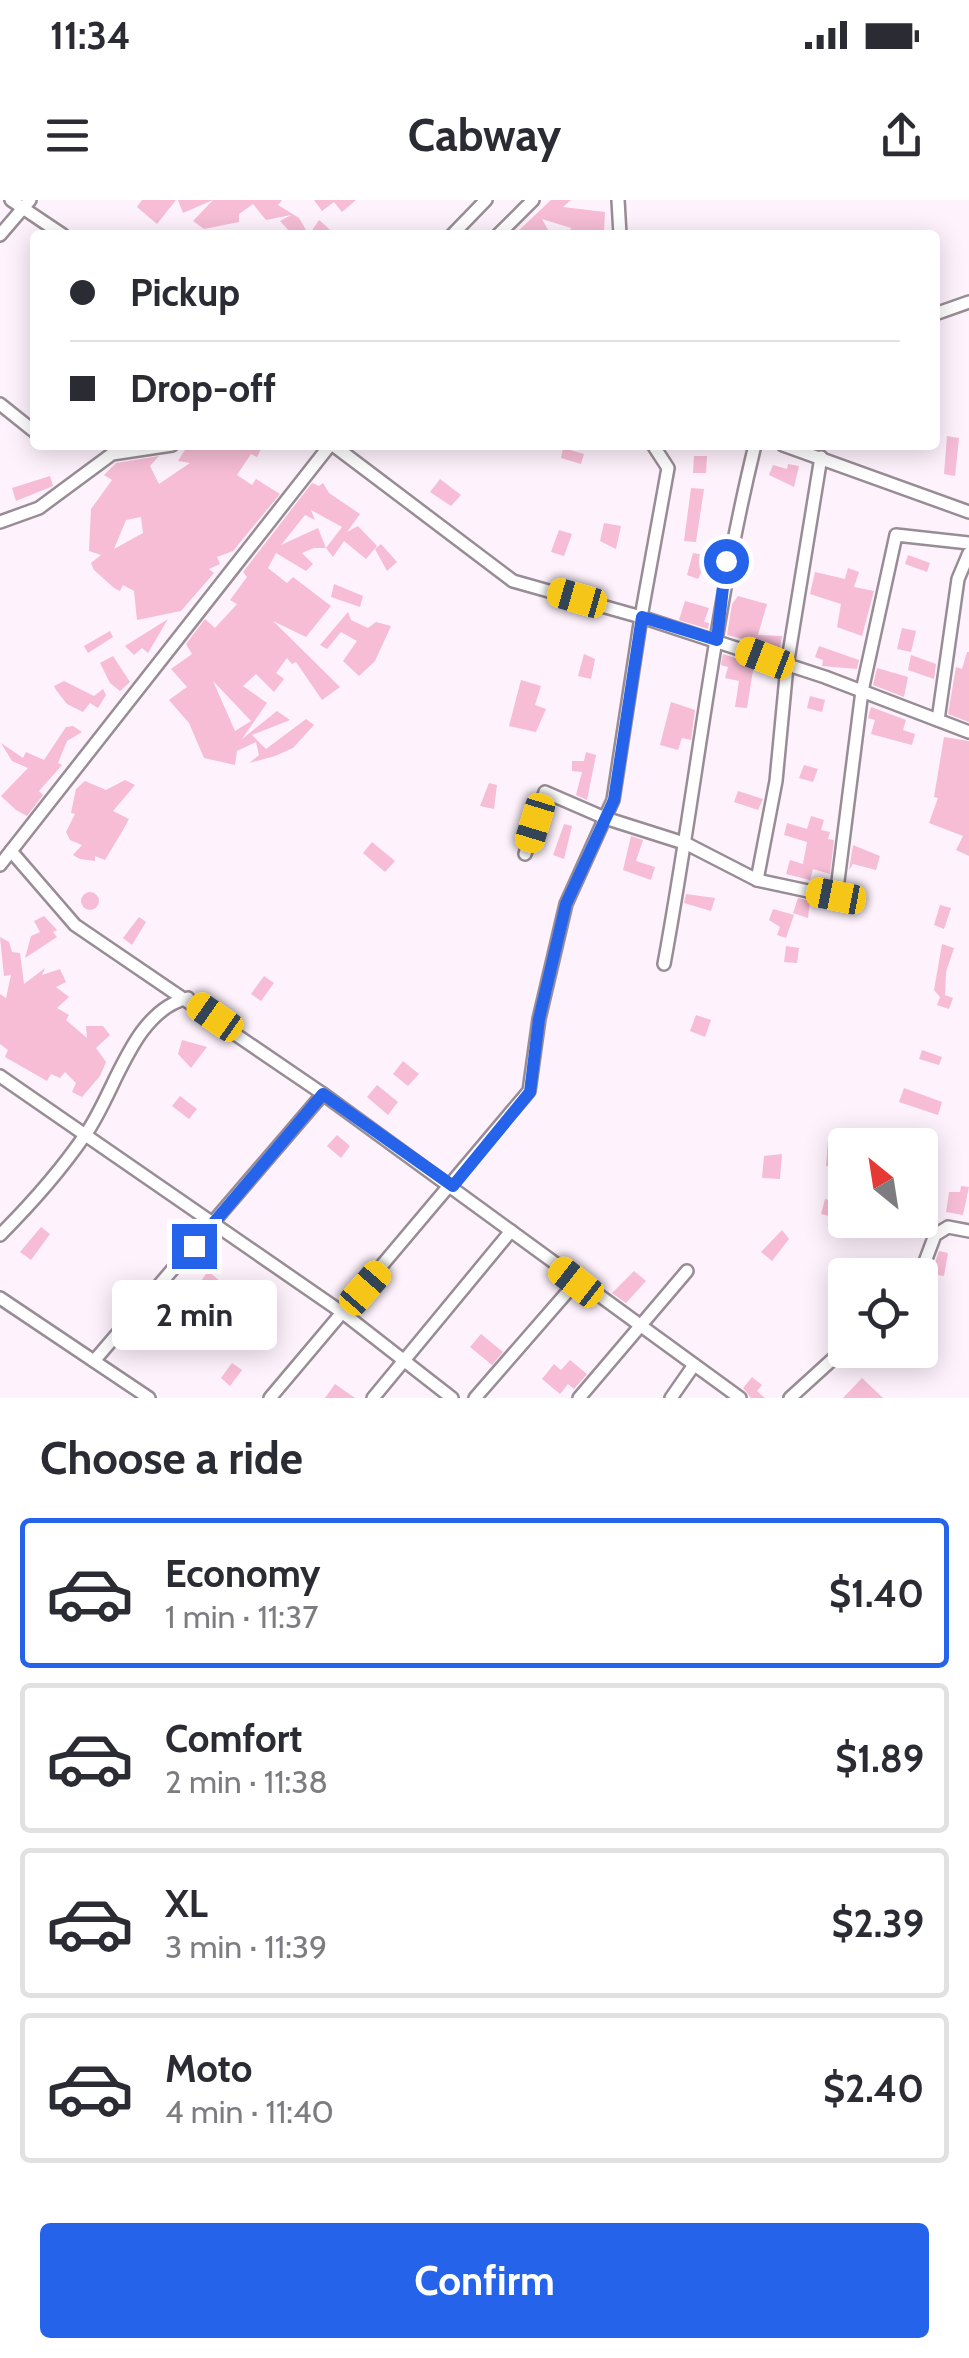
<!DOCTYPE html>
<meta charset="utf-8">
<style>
body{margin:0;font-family:Cabin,sans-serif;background:#f7f7f7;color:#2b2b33;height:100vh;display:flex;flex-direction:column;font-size:38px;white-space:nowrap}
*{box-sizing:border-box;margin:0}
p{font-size:32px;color:#7c7c81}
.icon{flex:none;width:55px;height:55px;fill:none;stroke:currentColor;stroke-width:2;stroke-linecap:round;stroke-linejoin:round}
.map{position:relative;height:1198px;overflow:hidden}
.side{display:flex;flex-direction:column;background:#fff;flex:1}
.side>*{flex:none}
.top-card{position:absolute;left:30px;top:30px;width:910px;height:220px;border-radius:10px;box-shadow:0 5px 25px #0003;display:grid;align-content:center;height:220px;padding:0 40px;background:#fff}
.needle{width:65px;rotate:330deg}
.controls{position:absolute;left:828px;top:928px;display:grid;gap:20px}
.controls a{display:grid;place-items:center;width:110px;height:110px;border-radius:10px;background:#fff;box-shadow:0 5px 25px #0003;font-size:50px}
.end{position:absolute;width:45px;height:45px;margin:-22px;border:12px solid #2563eb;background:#fff;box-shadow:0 0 0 5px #fff}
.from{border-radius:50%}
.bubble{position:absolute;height:70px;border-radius:10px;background:#fff;box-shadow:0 5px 25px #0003;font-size:32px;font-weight:800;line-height:70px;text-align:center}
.car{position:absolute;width:30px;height:60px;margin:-30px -15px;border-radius:12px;box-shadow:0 0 8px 2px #0007;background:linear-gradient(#f5c518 24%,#345 0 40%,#f5c518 0 76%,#345 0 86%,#f5c518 0)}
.top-card b{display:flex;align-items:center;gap:35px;height:95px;font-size:38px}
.top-card b+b{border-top:2px solid #e1e1e2}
.top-card i{width:25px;height:25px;background:#2b2b33}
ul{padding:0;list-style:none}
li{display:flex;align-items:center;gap:30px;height:150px;margin:0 20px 15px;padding:0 20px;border:5px solid #e1e1e2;border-radius:10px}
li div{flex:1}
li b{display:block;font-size:38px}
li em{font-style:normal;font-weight:800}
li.current{border-color:#2563eb}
li>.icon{width:90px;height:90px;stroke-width:1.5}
h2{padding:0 40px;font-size:45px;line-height:120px}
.action{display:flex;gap:20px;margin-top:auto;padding:20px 40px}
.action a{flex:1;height:115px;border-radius:10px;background:#2563eb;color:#fff;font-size:40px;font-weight:800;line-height:115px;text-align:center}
.status{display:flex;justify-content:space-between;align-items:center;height:70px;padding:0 50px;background:#fff;direction:ltr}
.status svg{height:28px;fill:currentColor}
header{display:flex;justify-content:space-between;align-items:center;height:130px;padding:0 40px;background:#fff;font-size:45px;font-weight:800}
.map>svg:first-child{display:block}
.building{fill:#f6bdd4;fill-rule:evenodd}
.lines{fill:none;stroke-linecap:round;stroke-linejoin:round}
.minor-casing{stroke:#988c95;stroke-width:16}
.minor{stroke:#fff;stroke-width:11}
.route{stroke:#2563eb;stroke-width:12}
</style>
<div class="status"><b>11:34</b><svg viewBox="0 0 49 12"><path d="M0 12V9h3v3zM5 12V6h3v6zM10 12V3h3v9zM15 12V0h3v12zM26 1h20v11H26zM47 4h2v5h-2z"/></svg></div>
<header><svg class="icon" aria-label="menu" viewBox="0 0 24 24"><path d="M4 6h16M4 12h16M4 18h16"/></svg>Cabway<svg class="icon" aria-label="share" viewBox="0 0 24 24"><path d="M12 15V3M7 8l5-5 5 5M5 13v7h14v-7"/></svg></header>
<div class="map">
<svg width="969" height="1198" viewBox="0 0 969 1198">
<rect width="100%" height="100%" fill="#fef2fc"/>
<!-- building -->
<g class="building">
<path d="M142 0H176L157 24 137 7Z"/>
<path d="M178 0H213L183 13Z"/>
<path d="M213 0H282L278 5 299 18 309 35H293L280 21 291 15 266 20 253 4 239 14V22L204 29 193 21Z"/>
<path d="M314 0H356L342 12 334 2 322 11Z"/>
<path d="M551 0H571L563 7 605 12 604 31 578 35 569 33 571 28 542 19 551 35H514Z"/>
<path d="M319 20 326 26 335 35H309Z"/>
<path d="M947 236 959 238 955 276 944 274Z"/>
<path d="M188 245H263L257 257 251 254 237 275 252 285 256 279 280 294 233 351 217 357 220 364 209 369 214 373 181 411 137 420 134 391 123 385 120 391 114 388 94 370 91 363 101 355 89 351 91 309 112 280 104 275 116 263 159 256 150 266 159 284 190 263 178 261ZM141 317 143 333 114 349 126 320Z"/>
<path d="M563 248 584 254 581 264 561 258Z"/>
<path d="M694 256H707L706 273H693Z"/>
<path d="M788 264 799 266 794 287 769 275 773 265 787 269Z"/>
<path d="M50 276 53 286 16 301 12 288Z"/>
<path d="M440 279 461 295 451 306 430 292Z"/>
<path d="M312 283 319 286 323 283 329 293 360 314 347 332 358 326 377 346 366 359 344 341 333 357 326 348H314L302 353 313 364 306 371 276 353 268 368 287 383 293 377 331 406 306 437 273 421 340 487 322 500 296 462 292 464 287 458 276 473 284 479 274 492 256 474 243 486 267 503 242 539 277 511 290 520 252 535 266 549 306 519 314 525 293 548 275 556 249 563 259 555 256 542 237 551 235 565 204 558 189 523 169 500 187 487 171 469 192 454 186 444 205 419 215 428 237 404 230 400 247 377 243 372ZM311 310 342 327 326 348 318 328 281 345 305 315 315 320ZM213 481 234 503 251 521 235 531Z"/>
<path d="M691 288 704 289 696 342 684 341Z"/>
<path d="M604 323 621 326 616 349 600 341Z"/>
<path d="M559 330 572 334 564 356 551 352Z"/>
<path d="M381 344 397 362 387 371 375 349Z"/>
<path d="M693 353 709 356 698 379 687 375Z"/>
<path d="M908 355 930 363 927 372 905 364Z"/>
<path d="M848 368 859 372 854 387 874 391 862 436 837 427 841 404 810 394 815 372 845 379Z"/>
<path d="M334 384 363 396 360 407 331 397Z"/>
<path d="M738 396 767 404 758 435 782 436 780 448 727 435 732 404Z"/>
<path d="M685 401 709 408 704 422 709 423 708 429 679 420Z"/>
<path d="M348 412 351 420 368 428 376 422 391 426 375 461 359 476 343 461 357 441 341 432 327 449 320 445Z"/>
<path d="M168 419 148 453 142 448 134 455 125 446Z"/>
<path d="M902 428 916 431 911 452 897 449Z"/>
<path d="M110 431 113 437 88 453 84 446Z"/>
<path d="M819 446 859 460 857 469 822 466 823 460 815 457Z"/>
<path d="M967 452H969V522L948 514 956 467 962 469Z"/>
<path d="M584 454 595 459 591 479 578 476Z"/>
<path d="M723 454 754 464 747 508 735 507 739 481 725 478 728 467 721 465Z"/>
<path d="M911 455 936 464 934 479 908 470Z"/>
<path d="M113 456 130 482 120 491 110 483 100 463Z"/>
<path d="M877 468 908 477 904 497 873 485Z"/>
<path d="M521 480 541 486 535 505 546 509 536 532 509 526Z"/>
<path d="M64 481 94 496 103 489 106 495 98 508 90 503 83 512 67 504 56 490 54 486Z"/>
<path d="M810 496 825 500 822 512 807 508Z"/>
<path d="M671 502 695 510 691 540 682 538 678 550 660 545Z"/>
<path d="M871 507 906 520 903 530 915 534 912 545 871 534 875 520 868 518Z"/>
<path d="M73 526 82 532 67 541 58 563 62 565 39 591 43 595 27 616 16 610 1 596 28 568 12 561 1 543 23 558 26 552 44 560 66 527Z"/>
<path d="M944 537 969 541V656L956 650 963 636 929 623 938 598 934 597Z"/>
<path d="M586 552 596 555 587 600 576 595 582 572 572 571V561H584Z"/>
<path d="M804 565 818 569 813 582 799 578Z"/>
<path d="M125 580 135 585 113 611 129 619 123 630 105 660 95 656V661L80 659 73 655 82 645 70 640 66 632 75 614 71 613 76 589 85 581 106 590Z"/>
<path d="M489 583 497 585 494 609 480 606Z"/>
<path d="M738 591 763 599 758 610 734 602Z"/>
<path d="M811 616 824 620 821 630 830 632 828 639 834 640 830 674 813 669 810 680 786 674 790 660 803 664 807 642 784 635 787 623 807 629Z"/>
<path d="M564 624 572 626 564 659 553 655Z"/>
<path d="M631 636 643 640 636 661 655 667 651 680 623 670Z"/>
<path d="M372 642 395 661 385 672 363 653Z"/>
<path d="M853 645 880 656 876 670 853 664 849 670Z"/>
<circle cx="90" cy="701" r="9"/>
<path d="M686 694 715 698 711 711 684 703Z"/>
<path d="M798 698 810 701 808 718 793 713Z"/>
<path d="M940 705 951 708 944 729 934 725Z"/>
<path d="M773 709 794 715 786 738 777 735 780 727 769 720Z"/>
<path d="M44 716 57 730 53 732 57 737 25 758 31 736 40 732 34 721Z"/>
<path d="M139 717 146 722 132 745 123 738Z"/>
<path d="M0 737 9 742 12 752 20 753 24 784 45 768 42 775 60 769 66 782 56 787 69 797 57 808 69 815 66 820 87 838 86 826H103L110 835 96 848 106 862 100 876 82 897 72 892 76 883 65 872 60 878 51 874 47 881 5 857 8 850 0 844V794L6 798 11 775 4 776Z"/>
<path d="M942 744 954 748 946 772 945 795 953 798 949 809 937 805 940 797 934 790Z"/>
<path d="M786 746 799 748 797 763 784 762Z"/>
<path d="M264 776 274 783 261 801 251 794Z"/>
<path d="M696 815 711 820 705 837 690 831Z"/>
<path d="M182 840 207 847 191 868 178 854Z"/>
<path d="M922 850 942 857 939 865 919 859Z"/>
<path d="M403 861 419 874 408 886 393 874Z"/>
<path d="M377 885 398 902 388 915 367 897Z"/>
<path d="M904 888 942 902 938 915 899 902Z"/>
<path d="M180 896 197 909 189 919 172 906Z"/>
<path d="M337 935 350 946 341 958 327 946Z"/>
<path d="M828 940 845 944 844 970 826 966Z"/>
<path d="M782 954 780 979 762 978 764 956Z"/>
<path d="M961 986 969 987 963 1015 946 1012 949 992H960Z"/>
<path d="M825 999 837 1002 833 1017 821 1014Z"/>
<path d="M41 1027 50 1034 31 1060 20 1052Z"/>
<path d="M782 1030 789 1039 772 1061 761 1052Z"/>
<path d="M939 1051 948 1053 944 1076 931 1074Z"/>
<path d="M208 1071 227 1087 218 1098 199 1084Z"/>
<path d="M634 1071 646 1081 626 1103 612 1093Z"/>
<path d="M481 1134 503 1152 492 1165 470 1147Z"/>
<path d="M570 1160 587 1174 574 1189 568 1184 560 1194 542 1179 554 1164 561 1170Z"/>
<path d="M232 1163 242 1170 230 1186 221 1178Z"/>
<path d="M752 1177 762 1185 757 1191 765 1198H751L743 1188Z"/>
<path d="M862 1178 883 1198H843Z"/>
<path d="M335 1184 355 1198H325Z"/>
</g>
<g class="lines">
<!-- minor casing -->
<g class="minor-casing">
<g id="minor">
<path d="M11 0 63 35"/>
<path d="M618 0 620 35"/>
<path d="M0 35 30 0"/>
<path d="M452 35 486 0"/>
<path d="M498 35 533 0"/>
<path d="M935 114 969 102"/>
<path d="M0 204 35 232"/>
<path d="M653 245 668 268 641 417 825 477 969 532"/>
<path d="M783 245 969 312"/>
<path d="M0 322 39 308 112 254 172 245"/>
<path d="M938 520 958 379 969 353"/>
<path d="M11 651 75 725 323 894 740 1198"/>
<path d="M525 654 545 592 605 618 687 644 757 680 836 697 862 491 896 335 969 343"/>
<path d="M0 665 330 245"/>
<path d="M757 680 776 581 787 466 821 257"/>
<path d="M664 764C696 591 713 416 755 245"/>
<path d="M0 876 343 1113 452 1198"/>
<path d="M0 1035C30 1005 61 970 85 935 115 894 132 811 188 798"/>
<path d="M920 1075 935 1035 948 1027 969 1031"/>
<path d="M0 1098 149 1198"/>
<path d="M94 1161 323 894"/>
<path d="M270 1198 529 891 539 819 566 704 613 600 641 417 513 381 333 245"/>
<path d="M373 1198 511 1031"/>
<path d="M475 1198 576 1082"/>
<path d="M579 1198 687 1071"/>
<path d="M671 1198 694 1165"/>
<path d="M790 1198 845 1148"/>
</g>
</g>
<!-- minor -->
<use href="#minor" class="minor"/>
</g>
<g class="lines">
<!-- route -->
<path class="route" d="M194 1046 323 894 453 986 530 892 539 819 566 704 614 600 642 417 717 440 726 361"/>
</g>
</svg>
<div class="controls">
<a><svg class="needle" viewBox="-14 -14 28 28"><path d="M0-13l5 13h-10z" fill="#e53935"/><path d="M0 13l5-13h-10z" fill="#7c7c81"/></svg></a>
<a><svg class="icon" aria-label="locate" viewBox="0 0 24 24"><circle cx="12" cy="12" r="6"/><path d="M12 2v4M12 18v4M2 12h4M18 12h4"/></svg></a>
</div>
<i class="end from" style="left:726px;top:361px"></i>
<i class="end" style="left:194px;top:1046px"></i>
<div class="bubble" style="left:112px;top:1080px;width:165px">2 min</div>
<i class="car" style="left:577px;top:398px;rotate:286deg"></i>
<i class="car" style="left:765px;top:458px;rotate:291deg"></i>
<i class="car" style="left:535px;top:623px;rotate:197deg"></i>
<i class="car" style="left:836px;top:696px;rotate:281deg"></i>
<i class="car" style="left:215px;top:817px;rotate:305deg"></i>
<i class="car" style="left:576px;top:1082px;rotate:308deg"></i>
<i class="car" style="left:365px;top:1088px;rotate:41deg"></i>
<div class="top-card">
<b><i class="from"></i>Pickup</b>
<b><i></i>Drop-off</b>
</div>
</div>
<section class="side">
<h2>Choose a ride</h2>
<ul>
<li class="current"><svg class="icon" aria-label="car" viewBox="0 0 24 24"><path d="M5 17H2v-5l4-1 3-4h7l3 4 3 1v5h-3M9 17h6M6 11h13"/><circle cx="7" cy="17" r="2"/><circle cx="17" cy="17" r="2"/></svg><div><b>Economy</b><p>1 min · 11:37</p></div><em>$1.40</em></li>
<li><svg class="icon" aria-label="car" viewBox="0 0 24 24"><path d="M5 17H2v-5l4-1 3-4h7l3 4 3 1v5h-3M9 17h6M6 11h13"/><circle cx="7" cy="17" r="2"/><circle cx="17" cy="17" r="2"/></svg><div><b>Comfort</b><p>2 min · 11:38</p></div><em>$1.89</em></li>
<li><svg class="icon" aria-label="car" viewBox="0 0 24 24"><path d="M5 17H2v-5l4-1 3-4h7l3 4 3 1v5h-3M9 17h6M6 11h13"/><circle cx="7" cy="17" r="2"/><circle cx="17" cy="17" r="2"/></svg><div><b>XL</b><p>3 min · 11:39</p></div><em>$2.39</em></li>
<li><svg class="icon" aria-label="car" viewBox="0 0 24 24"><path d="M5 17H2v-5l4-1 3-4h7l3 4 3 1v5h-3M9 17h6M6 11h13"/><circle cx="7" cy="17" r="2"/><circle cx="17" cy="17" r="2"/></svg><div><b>Moto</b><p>4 min · 11:40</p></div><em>$2.40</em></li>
</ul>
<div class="action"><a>Confirm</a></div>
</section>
